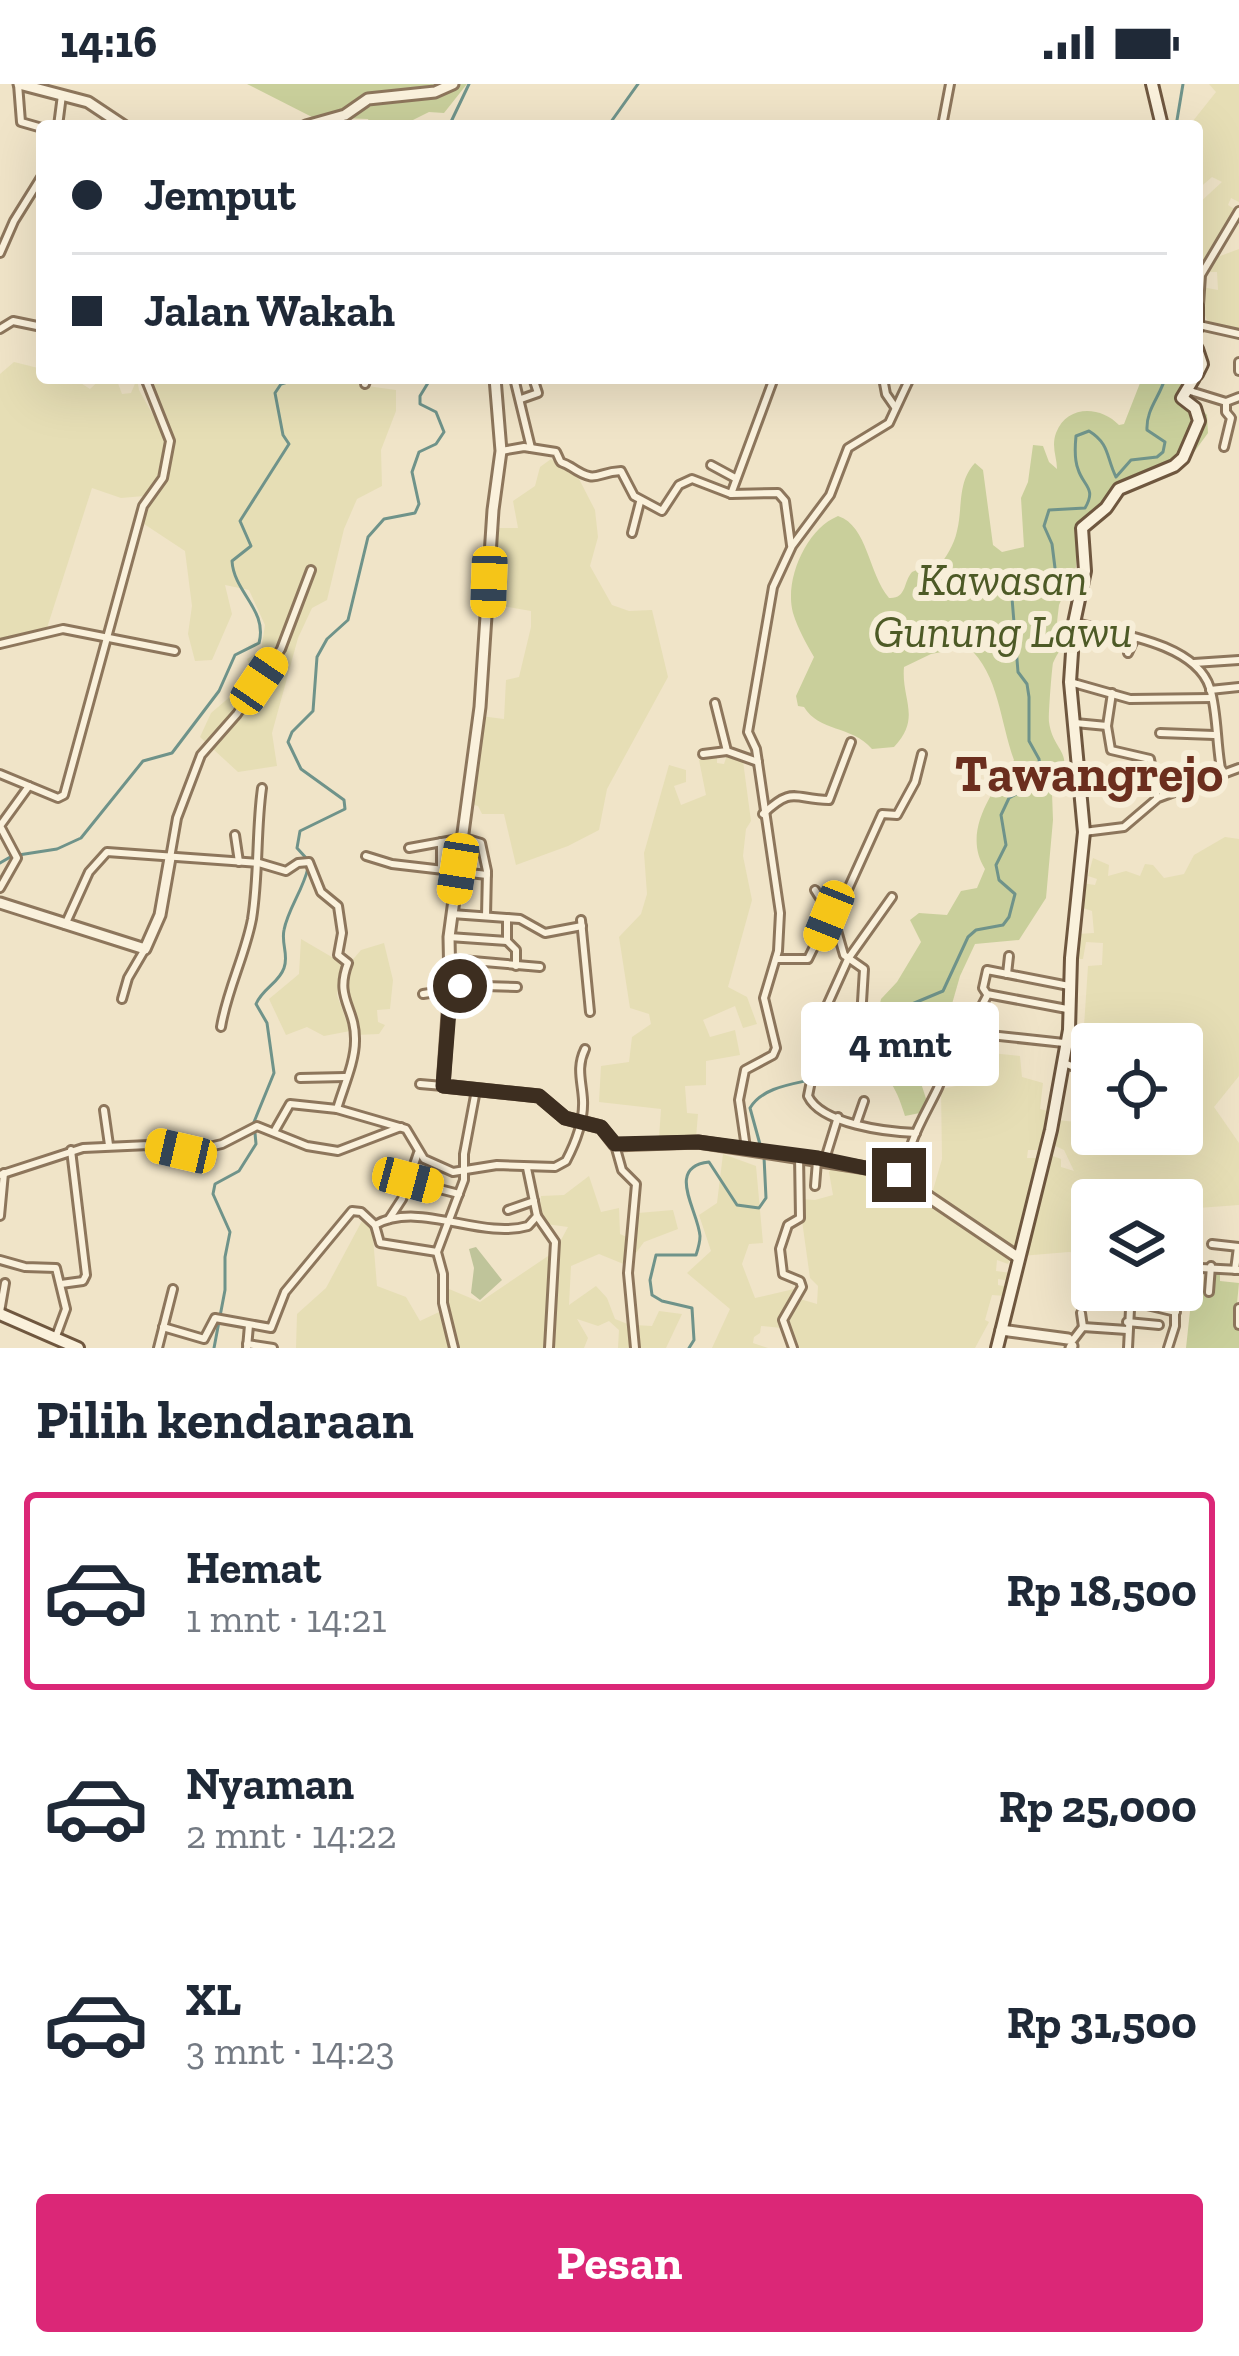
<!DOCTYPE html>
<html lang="id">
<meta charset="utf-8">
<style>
body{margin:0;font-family:"Zilla Slab",serif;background:#f6f6f7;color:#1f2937;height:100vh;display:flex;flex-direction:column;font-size:45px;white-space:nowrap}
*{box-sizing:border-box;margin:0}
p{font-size:39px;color:#747a83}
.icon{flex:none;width:66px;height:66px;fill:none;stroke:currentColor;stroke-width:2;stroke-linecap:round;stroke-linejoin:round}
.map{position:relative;height:1264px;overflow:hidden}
.panel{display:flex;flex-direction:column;background:#fff;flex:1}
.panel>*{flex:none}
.top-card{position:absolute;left:36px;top:36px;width:1167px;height:264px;border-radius:12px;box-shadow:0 12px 48px #0002;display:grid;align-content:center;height:264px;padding:0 36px;background:#fff}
.fabs{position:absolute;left:1071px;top:939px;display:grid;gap:24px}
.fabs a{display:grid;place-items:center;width:132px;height:132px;border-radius:12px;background:#fff;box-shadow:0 12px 48px #0002;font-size:60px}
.end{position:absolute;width:54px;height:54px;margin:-27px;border:15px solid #3d2e20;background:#fff;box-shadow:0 0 0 6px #fff}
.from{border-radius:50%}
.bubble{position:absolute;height:84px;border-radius:12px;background:#fff;box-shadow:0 12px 48px #0002;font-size:39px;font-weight:800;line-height:84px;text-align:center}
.car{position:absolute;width:36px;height:72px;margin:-36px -18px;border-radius:15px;box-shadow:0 0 9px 3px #0007;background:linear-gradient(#f5c518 24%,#345 0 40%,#f5c518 0 76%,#345 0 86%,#f5c518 0)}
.top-card b{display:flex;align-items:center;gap:42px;height:114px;font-size:45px}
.top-card b+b{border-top:3px solid #e0e1e3}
.top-card i{width:30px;height:30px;background:#1f2937}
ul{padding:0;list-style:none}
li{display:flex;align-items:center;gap:36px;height:198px;margin:0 24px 18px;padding:0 12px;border:6px solid transparent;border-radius:12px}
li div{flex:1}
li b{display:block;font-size:45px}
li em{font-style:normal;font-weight:800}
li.on{border-color:#db2777}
li>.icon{width:108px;height:108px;stroke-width:1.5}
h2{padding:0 36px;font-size:54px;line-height:144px}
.primary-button{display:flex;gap:24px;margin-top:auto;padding:24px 36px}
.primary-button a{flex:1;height:138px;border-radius:12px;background:#db2777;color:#fff;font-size:48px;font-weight:800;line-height:138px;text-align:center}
.status{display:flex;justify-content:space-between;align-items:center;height:84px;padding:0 60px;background:#fff;direction:ltr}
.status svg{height:33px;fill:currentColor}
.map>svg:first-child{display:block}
.farmland{fill:#e6deb5}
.green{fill:#c9cf9b}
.cemetery{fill:#bfc49a}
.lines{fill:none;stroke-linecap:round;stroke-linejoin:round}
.stream{stroke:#6f938a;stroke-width:3}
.minor-casing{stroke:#8d765c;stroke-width:12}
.tertiary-casing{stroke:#8d765c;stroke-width:15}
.secondary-casing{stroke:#6f573f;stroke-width:16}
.minor{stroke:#faf1dc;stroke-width:6}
.tertiary{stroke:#faf1dc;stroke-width:9}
.secondary{stroke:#faf1dc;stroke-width:10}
.route{stroke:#3d2e20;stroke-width:15}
.labels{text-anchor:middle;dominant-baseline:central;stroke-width:12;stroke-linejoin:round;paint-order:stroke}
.park-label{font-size:45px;font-style:italic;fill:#4d5a26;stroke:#f7eed8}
.quarter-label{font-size:51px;font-weight:bold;fill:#6b2e1e;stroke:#f7eed8}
</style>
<div class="status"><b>14:16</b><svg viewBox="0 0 49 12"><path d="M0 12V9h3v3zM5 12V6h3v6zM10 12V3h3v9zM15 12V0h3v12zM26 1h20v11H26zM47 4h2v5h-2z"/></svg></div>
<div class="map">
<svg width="1239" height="1264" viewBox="0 0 1239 1264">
<rect width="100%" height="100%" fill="#f0e4c8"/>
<!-- farmland -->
<g class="farmland">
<path d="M1209 0H1239V118L1231 114 1228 121 1236 126 1197 195V121L1222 98 1212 93 1197 106V42H1189L1216 8Z"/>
<path d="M1239 165V247L1209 240 1202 225V203L1218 206 1217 188H1204L1212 175Z"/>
<path d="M14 278 42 285V294H73L90 305 102 294H116L122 310 131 309 137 295 139 306 168 358 158 397 144 412 121 414 92 404 46 547 0 557V290Z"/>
<path d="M148 294H352L367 302 396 306V327L381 366 382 402 357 415 344 445 327 516 312 524 298 554 272 649 277 682 238 688 200 653 211 629 253 593 247 575 261 566 265 541 249 506 225 501 232 530 212 576 195 577 188 550 192 522 185 467 141 438 145 422 158 405 173 357Z"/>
<path d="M551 375 579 395 595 426 598 453 590 482 612 521 629 527 652 526 668 593 607 705 599 746 568 762 516 781 504 730H482L478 722 470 720 480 632 504 635 506 596 519 593 531 543V527L490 520 494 444H518L513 417 535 402 540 383Z"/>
<path d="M717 670V679L724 680 727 671 743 677 751 737 746 745 743 772 752 816 728 903 747 913 757 940 743 944 735 922 703 936 710 953 735 946 740 971 706 977V1001L685 1002 687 1029 698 1030 696 1054H659L661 1025 599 1018 601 982 629 978 632 953 651 940 649 930 630 924 619 853 641 830 647 810 644 769 669 681 686 686V698L674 702 681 721 706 711 699 676Z"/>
<path d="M1225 753 1239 755V992L1214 1023 1239 1059V1121L1198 1124 1192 1142 1200 1153 1201 1172 1182 1176V1116H1092V1171L1069 1168 1021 1172 1047 1070 1061 1075V1083L1074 1087 1064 1066 1051 1060 1056 1036 1077 1038 1076 1024 1092 1028V1050H1182V960H1129V944L1084 942 1088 882 1102 881 1103 859 1086 858 1083 875H1075L1077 850 1094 849 1092 827 1080 823 1081 799 1095 801 1097 795 1088 792 1093 774 1109 781 1108 792 1126 787 1140 792 1145 780 1153 781 1164 794 1184 790 1194 771Z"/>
<path d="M301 855 342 879 337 911 350 947 324 952 307 943 286 951 269 915 299 890Z"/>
<path d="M384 859 393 896 390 925 377 926 378 938 385 941 379 950 356 951 343 908 350 879 361 866Z"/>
<path d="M991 969 1020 972 1022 993 1043 999 1040 1025 1052 1028 1042 1066H1028L1027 1074H1041L1019 1167 931 1113 942 1075 941 1005 971 999V984Z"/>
<path d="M723 1070 756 1082 763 1159 749 1160 742 1180 755 1214 794 1205 797 1213 781 1234 782 1244 761 1242 760 1249 754 1253 753 1259 768 1264H712L730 1225 687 1189 711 1167 699 1131 717 1119Z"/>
<path d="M834 1080 897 1093 1013 1170 1008 1180 997 1176 996 1187 1011 1189 1010 1197 998 1195V1201L1008 1203 1005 1212 992 1211 985 1236 989 1238 975 1264H795L785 1236 800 1215 817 1220 818 1202 810 1194 799 1115 815 1116 833 1111 829 1088Z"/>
<path d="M589 1092 601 1128 619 1124 620 1150 631 1155 626 1181 599 1170 571 1182 569 1221 596 1202 607 1214 615 1235 630 1241 632 1264H618L619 1246 609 1237 598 1242 577 1235 588 1254 584 1264H550L555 1167 568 1143 546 1140 539 1130 541 1112 564 1111Z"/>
<path d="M673 1126 678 1145 644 1158 630 1177 638 1129Z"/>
<path d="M363 1135 372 1142 377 1202 406 1213 420 1237 439 1228 450 1264H296L297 1230 326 1204Z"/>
<path d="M551 1170 547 1264H457L444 1207 449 1205 480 1218Z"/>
<path d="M659 1227 682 1230 666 1264H637L634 1241 652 1242Z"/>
</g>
<!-- green -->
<g class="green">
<path d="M247 0H467L444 29 429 28 401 42H371L368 35 312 33Z"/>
<path d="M1142 294H1191L1192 316 1207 331 1208 349 1181 386 1135 399 1078 439 1076 483 1059 521 1057 538 1064 544C1066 563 1059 565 1053 579 1052 583 1048 633 1049 638 1053 670 1080 668 1052 709L1053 736 1046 814 1019 856 975 860 960 892 946 941C926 951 897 946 899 977L920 996 930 1027 905 1032C895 999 888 990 857 974L855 964 875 941 881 915 897 898 921 858 910 836 919 829 947 831 961 807 977 804 985 785C961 747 994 706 1014 676 1000 638 999 590 968 563L931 570 904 583C901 615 922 634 894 663L872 665C851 641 819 648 804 623L798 622 796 612 814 573C806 559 798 545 793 529 784 496 806 445 838 432 868 442 868 489 889 514 907 515 903 498 912 488L928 481 938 484C946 473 954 461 957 447 963 423 957 398 975 379L983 386 993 461 1002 468 1024 463 1021 414 1028 398 1033 361 1043 362 1049 378 1057 385C1057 373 1051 363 1056 349 1067 320 1101 322 1119 341L1124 340Z"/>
<path d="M1213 1190H1220V1197L1239 1199 1235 1240 1239 1242V1264H1186L1190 1227 1183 1225 1181 1210H1188V1195L1201 1196V1209L1209 1210Z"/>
</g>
<!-- cemetery -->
<path class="cemetery" d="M476 1163 502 1196 480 1216 471 1209 474 1184 469 1165Z"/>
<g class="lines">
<!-- stream -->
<g class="stream">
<path d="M449 42 469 0"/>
<path d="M608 42 638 0"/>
<path d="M1176 42 1183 0"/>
<path d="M307 775 297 764 300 747 345 725 344 716 301 685 288 658 292 648 313 627 317 573 327 555 348 536 368 453 384 435 415 429 419 420 412 388 419 368 436 360 444 348 436 328 420 320V312L431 294"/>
<path d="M0 779 12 772 57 765 81 754 143 677 172 669 219 607 235 571 259 559C268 526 234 509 232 477L251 462 240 437 289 360 283 351 275 309 281 300 291 297 289 294"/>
<path d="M844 981 861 962 886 955 900 925 943 907 968 853 976 846 1003 841 1009 833 1015 810 999 796 996 781 1006 761 1001 731 1009 714 1041 696 1039 675 1029 657V613L1027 600 1018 588 1012 514 1021 503 1054 496 1056 492 1052 460 1044 442 1049 426 1085 424C1097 404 1083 402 1078 385 1074 375 1075 362 1076 352L1089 347C1110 360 1106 373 1116 393L1131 376 1157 373 1163 368 1165 358 1147 346C1146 325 1160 313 1165 294"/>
<path d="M761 1064 750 1024C766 997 811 1000 838 988"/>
<path d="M214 1264 225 1206V1173L230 1148 213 1110 215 1100 239 1087 256 1060 254 1038 274 989 267 939 256 920C263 904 279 899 284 884 289 871 281 860 284 846 288 825 303 806 308 784"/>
<path d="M689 1264 694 1256 692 1224 662 1217 652 1211 650 1196 656 1171H696C698 1165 700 1158 700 1152 698 1126 665 1083 709 1078L737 1121 759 1124 766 1114 764 1073"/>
</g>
<!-- minor casing -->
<g class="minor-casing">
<g id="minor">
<path d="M18 0 21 38 42 44"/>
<path d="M58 42 62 11"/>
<path d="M942 42 950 0"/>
<path d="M0 169 14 137 42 92"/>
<path d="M1199 221 1201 191 1239 127"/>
<path d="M1199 241 1239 250"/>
<path d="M0 245 13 237 42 243"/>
<path d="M1239 278V287"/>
<path d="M514 294 531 364"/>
<path d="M883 294 886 310 895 323"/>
<path d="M365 300 367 294"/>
<path d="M1187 306 1226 318 1239 313"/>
<path d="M521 315 538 309 533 294"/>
<path d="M1224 363 1231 334 1226 328V318"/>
<path d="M501 367 524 363 556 368C564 384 556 374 571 383 598 401 595 388 621 387L634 412 662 427 679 401 692 395 731 410 778 409 785 417 791 461"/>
<path d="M711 381 735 394"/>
<path d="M731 410 774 294"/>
<path d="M632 449 640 418"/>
<path d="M1076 539C1115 549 1196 559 1210 604 1218 630 1216 663 1222 690"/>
<path d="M0 560 63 545 175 567"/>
<path d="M1128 569 1135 554"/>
<path d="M1194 579 1239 576"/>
<path d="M1070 598 1130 615 1212 614"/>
<path d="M1210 606 1239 603"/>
<path d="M715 619 727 667 758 678"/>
<path d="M1075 639 1107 642 1112 609"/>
<path d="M1107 642 1111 666 1150 675 1157 713"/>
<path d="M1160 649 1214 651"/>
<path d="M703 670 727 667"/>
<path d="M1080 688 1127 692"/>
<path d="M0 690 29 702"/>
<path d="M763 730C793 702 793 715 829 716L851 658"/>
<path d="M1084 748 1124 743 1158 714 1239 684"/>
<path d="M235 751 239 778"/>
<path d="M441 758V783"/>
<path d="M409 764 464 754 481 759 487 787 486 832"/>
<path d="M366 772 392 780 487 791"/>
<path d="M170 774 177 734 201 671 237 630 281 565 311 486"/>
<path d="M0 804 17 774 0 742 29 702 58 714 64 711 143 422 163 394 170 357 145 294"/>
<path d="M892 813 848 875 825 926 808 1012C821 1040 887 1048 916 1049"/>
<path d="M452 830 520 835 545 849 582 842"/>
<path d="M507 834V857L516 866V882"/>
<path d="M581 836 590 928"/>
<path d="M834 836 882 730 897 731 915 698 922 670"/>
<path d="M65 841 89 788 107 768 259 779 286 787 298 779 309 778 321 808 338 822 342 849 338 871 348 879C334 915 356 923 355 957 355 978 343 1004 337 1025"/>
<path d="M449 853 507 857"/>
<path d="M450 875 540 883"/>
<path d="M776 875H808L829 832"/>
<path d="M1007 890 1009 872"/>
<path d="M450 901 517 903"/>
<path d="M423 910 450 906"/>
<path d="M122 915 128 894 145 865"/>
<path d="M1067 925 987 910 983 904 987 886 1069 902"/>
<path d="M221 943C227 906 245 872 252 835 259 791 256 747 262 704"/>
<path d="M983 947 976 933 987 912"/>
<path d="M1064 979 1092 990"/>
<path d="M812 990 838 985 860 951 864 885 844 871 834 836 815 806"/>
<path d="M300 994 345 993"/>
<path d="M420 1000 443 1002"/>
<path d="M104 1026 109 1061"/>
<path d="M856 1040 864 1017"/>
<path d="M274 1048 290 1020 337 1025 406 1045 424 1075 453 1088 497 1081 555 1083 566 1077C575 1060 584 1036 583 1016 582 997 576 984 585 965"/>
<path d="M615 1061 622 1086 636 1100 628 1189 635 1264"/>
<path d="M746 1064 739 1016 745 986 773 971 776 964 764 914 778 867 780 829 756 665 748 648 773 503 792 462 830 411 848 364 889 339 910 294"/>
<path d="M825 1075 838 1033"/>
<path d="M0 1091 83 1064 149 1061 187 1068 222 1060 257 1042 307 1062 338 1067 401 1043"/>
<path d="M907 1096C903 1063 925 1032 938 1004 946 987 945 965 952 947L1064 959"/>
<path d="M408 1097 459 1110"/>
<path d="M815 1102 817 1077"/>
<path d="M508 1126 534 1117"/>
<path d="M0 1132 4 1089"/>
<path d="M537 1132 555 1158 549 1264"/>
<path d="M389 1135 402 1115 418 1069"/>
<path d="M375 1141 380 1159 437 1168"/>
<path d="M1212 1160 1239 1163"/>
<path d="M0 1176 25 1183 56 1184 66 1225 55 1255"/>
<path d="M1182 1183 1239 1186"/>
<path d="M1235 1186 1238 1163"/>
<path d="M61 1200 83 1197 86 1191 71 1066"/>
<path d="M1209 1208 1211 1182"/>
<path d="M1130 1217 1176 1228"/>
<path d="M1239 1224V1241"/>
<path d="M0 1228 5 1199"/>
<path d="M1081 1229 1083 1243"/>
<path d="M1127 1238 1159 1241"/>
<path d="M163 1243 204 1255 215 1234 271 1244 285 1208 352 1127 361 1128 375 1141C419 1116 480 1156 528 1142L537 1132 527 1084"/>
<path d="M1073 1256 1083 1243 1127 1246"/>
<path d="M247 1260 273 1264"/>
<path d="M158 1264 173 1205"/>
<path d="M247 1264 249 1241"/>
<path d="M454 1264 443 1219V1190L437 1168 464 1096V1070L476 1006"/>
<path d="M793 1264 783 1236 802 1203 800 1197 783 1190 780 1165 788 1141 800 1134 799 1071"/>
<path d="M1128 1264 1131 1206"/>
<path d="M1168 1264 1175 1242V1206"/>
</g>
</g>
<!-- tertiary casing -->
<g class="tertiary-casing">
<g id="tertiary">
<path d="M19 0 88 18 124 42"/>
<path d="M306 42 345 31 368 15 435 8 453 0"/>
<path d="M495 294 501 367 493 426 480 623 449 853 450 901 443 1002 539 1012 565 1034 601 1043 615 1061 698 1058 892 1088 1019 1174"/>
<path d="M0 819 145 865 160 831 170 774"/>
<path d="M1001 1246 1068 1255"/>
<path d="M1071 1264 1072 1262"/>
</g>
</g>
<!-- secondary casing -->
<g class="secondary-casing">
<g id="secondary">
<path d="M1152 0 1162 42"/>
<path d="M1197 223V244"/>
<path d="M1197 265 1202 280 1197 290"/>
<path d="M0 1230 78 1264"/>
<path d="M997 1264 1051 1046 1069 946 1071 874 1084 748 1070 598 1074 539 1085 487 1082 444 1106 424 1119 405 1174 382 1183 374 1199 337 1195 324 1182 314 1194 294"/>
</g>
</g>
<!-- minor -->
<use href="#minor" class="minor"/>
<!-- tertiary -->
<use href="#tertiary" class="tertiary"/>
<!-- secondary -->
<use href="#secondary" class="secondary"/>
</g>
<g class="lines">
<!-- route -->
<path class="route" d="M460 902 451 901 443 1002 539 1012 565 1034 601 1043 615 1060 698 1058 818 1074 899 1091"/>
</g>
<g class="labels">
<!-- park labels -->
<g class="park-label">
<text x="1003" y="496">Kawasan<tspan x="1003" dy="52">Gunung Lawu</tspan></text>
</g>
<!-- quarter labels -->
<g class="quarter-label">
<text x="1089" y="689">Tawangrejo</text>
</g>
</g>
</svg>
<div class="fabs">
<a><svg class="icon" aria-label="locate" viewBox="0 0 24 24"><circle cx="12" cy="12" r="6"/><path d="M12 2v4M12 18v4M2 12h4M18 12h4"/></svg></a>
<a><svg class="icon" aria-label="layers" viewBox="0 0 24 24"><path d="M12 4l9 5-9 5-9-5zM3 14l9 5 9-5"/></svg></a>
</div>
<i class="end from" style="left:460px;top:902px"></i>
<i class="end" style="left:899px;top:1091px"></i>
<div class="bubble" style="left:801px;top:918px;width:198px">4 mnt</div>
<i class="car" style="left:489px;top:498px;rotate:182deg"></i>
<i class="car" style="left:259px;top:597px;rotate:34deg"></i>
<i class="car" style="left:458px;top:785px;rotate:189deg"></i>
<i class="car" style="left:829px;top:832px;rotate:202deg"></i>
<i class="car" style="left:181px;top:1067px;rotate:283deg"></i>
<i class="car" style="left:408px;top:1096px;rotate:105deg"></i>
<div class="top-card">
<b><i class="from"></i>Jemput</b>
<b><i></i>Jalan Wakah</b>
</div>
</div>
<section class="panel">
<h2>Pilih kendaraan</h2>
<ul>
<li class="on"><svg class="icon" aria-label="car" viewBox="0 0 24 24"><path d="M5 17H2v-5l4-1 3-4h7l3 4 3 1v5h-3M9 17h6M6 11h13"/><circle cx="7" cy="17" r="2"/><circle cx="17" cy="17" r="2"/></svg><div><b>Hemat</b><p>1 mnt · 14:21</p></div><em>Rp 18,500</em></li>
<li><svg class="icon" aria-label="car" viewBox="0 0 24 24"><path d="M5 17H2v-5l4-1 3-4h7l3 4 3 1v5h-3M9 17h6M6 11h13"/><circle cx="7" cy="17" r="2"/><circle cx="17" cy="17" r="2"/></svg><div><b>Nyaman</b><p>2 mnt · 14:22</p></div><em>Rp 25,000</em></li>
<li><svg class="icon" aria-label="car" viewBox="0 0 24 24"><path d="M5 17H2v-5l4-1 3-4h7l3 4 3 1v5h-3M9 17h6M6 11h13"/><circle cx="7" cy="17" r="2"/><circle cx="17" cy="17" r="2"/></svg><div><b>XL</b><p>3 mnt · 14:23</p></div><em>Rp 31,500</em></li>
</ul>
<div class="primary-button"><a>Pesan</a></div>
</section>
